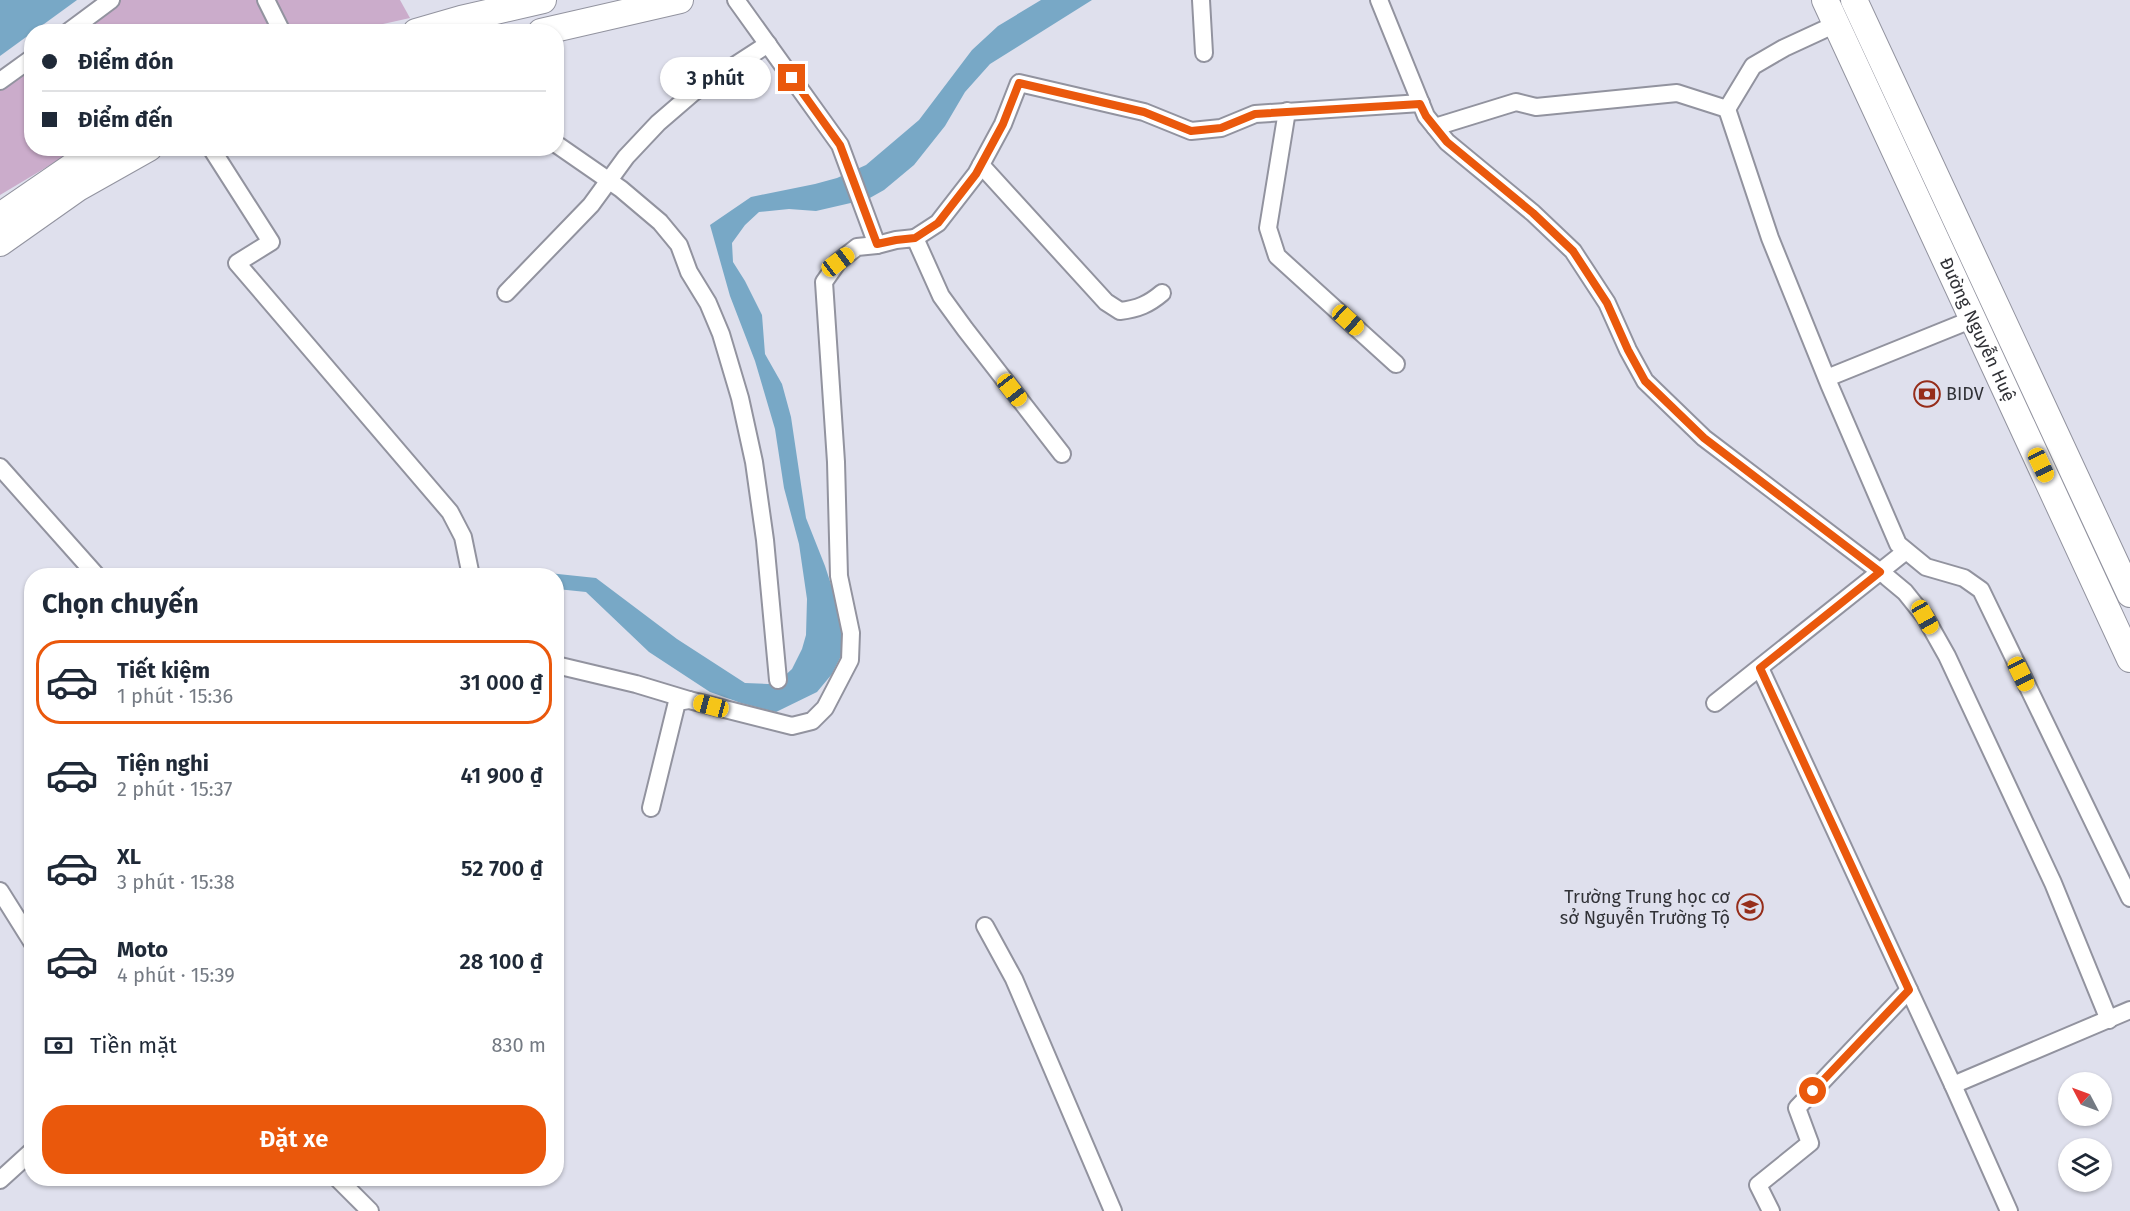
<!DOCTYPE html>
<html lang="vi">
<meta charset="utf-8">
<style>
body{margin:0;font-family:"Fira Sans",sans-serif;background:#f6f6f7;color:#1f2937;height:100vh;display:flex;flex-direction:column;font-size:22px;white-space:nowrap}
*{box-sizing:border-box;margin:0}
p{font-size:20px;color:#747a83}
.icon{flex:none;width:33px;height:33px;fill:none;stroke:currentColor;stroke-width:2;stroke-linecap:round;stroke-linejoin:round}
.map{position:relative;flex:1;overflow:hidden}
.side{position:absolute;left:24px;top:568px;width:540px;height:618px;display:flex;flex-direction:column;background:#fff;border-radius:24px;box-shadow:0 2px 4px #0004}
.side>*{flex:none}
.guide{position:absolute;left:24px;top:24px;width:540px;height:132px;border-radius:24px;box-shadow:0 2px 4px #0004;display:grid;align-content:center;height:132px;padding:0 18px;background:#fff}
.needle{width:39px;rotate:311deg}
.buttons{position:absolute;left:2058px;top:1072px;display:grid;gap:12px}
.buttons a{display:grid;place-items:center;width:54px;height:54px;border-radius:50%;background:#fff;box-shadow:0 2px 4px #0004;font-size:30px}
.end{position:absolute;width:27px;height:27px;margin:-14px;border:8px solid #ea580c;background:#fff;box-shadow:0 0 0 3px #fff}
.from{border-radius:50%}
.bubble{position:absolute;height:42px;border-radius:21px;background:#fff;box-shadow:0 2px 4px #0004;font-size:20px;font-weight:600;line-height:42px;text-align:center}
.car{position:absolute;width:18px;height:36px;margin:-18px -9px;border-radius:8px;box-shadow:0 0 4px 2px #0007;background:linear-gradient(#f5c518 24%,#345 0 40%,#f5c518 0 76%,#345 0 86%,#f5c518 0)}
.guide b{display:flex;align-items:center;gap:21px;height:57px;font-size:22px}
.guide b+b{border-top:2px solid #e0e1e3}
.guide i{width:15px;height:15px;background:#1f2937}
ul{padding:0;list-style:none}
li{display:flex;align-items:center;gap:18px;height:84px;margin:0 12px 9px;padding:0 6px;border:3px solid transparent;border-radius:24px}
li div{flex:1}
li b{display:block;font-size:22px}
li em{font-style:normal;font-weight:600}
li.on{border-color:#ea580c}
li>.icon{width:54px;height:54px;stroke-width:1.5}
h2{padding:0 18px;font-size:27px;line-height:72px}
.pay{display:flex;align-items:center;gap:15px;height:66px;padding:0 18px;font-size:22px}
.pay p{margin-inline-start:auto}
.action{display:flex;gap:12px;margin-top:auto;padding:12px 18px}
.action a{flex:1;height:69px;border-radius:24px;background:#ea580c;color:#fff;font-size:24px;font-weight:600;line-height:69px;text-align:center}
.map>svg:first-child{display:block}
.green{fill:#cbaccb}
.water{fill:#78a8c6}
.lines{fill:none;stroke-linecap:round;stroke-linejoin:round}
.street-casing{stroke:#92939f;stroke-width:20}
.primary-casing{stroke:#92939f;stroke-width:28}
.street{stroke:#fff;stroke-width:16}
.primary{stroke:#fff;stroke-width:26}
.route{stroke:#ea580c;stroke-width:8}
.labels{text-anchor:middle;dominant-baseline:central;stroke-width:5;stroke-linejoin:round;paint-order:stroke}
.street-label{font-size:18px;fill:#313237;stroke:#dfe0ed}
.poi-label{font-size:18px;fill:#313237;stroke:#dfe0ed;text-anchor:start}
</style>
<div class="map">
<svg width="2130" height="1211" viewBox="0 0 2130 1211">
<rect width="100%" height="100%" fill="#dfe0ed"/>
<!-- green -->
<g class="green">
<path d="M120 0H400L410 18 347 32H74Z"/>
<path d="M31 63 32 148 77 149 0 195V86Z"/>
</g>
<!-- water -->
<g class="water">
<path d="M0 0H77L0 56Z"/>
<path d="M1041 0H1092L990 64 965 92 945 126 914 165 884 190 868 199 816 211 789 209 759 212 745 225 732 243 733 262 745 281 762 315 765 354 782 384 791 417 806 518 825 566 840 612 843 652 832 674 817 692 776 712 741 703 710 692 649 652 586 592 557 589 556 576H515L539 572 596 578 677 639 745 683 768 684 779 681 792 669 802 649 806 635 807 599 799 544 784 488 775 429 755 361 730 296 710 225 751 197 815 184 837 178 866 165 919 120 972 50 998 26Z"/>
</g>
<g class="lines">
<!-- street casing -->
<g class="street-casing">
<g id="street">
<path d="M266 0 282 32"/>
<path d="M736 0 840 145 877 245 896 240 915 238 941 296 965 329 1062 454"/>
<path d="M1201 0 1204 53"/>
<path d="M1379 0 1426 116 1447 142 1533 213 1573 251 1607 303 1628 350 1645 381 1704 438 1887 577 1905 592 1925 617 1947 656 2053 883 2109 1020"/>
<path d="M68 32 111 0"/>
<path d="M0 81 32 58"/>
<path d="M1727 109 1770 238 1829 384 1898 544 1926 567 1964 578 1981 590 2130 898"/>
<path d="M1287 111 1268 228 1277 256 1396 364"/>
<path d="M1435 127 1516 102 1536 107 1677 93 1727 109 1753 66 1784 48 1836 24"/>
<path d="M556 144 621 189 660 222 679 245 689 272 708 303 721 334 740 398 754 462 765 540 778 680"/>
<path d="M211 148 271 242 237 263 450 512 463 537 471 576"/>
<path d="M981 165 1106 302 1120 311C1138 309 1149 304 1162 293"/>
<path d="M915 238 938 223 976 174 1003 124 1019 83 1144 112 1191 131 1221 128 1255 114 1421 103"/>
<path d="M506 293 591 205 626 157 658 123 694 92 768 44"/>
<path d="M1827 378 1973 319"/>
<path d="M0 467 97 576"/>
<path d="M556 665 636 684 689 700"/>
<path d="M1760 668 1953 1085 2009 1211"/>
<path d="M1715 703 1906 551"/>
<path d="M651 808 677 702 689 700 792 726 812 721 825 708 850 660 851 633 839 576 836 462 824 282 838 262 857 247 877 245"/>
<path d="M0 891 32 942"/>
<path d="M985 926 1014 979 1113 1211"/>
<path d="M1953 1085 2130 1010"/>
<path d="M338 1179 370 1211"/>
<path d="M0 1180 32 1151"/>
<path d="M1771 1211 1758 1185 1810 1143 1797 1108 1909 990"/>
</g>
</g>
<!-- primary casing -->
<g class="primary-casing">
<g id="primary">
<path id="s1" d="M1825 0 2130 659"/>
<path d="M1854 0 2130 594"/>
<path d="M416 32 461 19 543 0"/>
<path d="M541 32 680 0"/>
<path d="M0 216 99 148"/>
<path d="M0 243 78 188 149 148"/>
</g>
</g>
<!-- street -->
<use href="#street" class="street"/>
<!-- primary -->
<use href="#primary" class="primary"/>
</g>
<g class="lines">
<!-- route -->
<path class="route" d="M792 78 840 145 877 244 896 240 915 238 938 223 976 174 1003 124 1019 83 1144 112 1191 131 1221 128 1255 114 1420 104 1426 116 1447 142 1533 213 1573 251 1607 303 1628 350 1645 381 1704 438 1880 572 1760 668 1909 990 1813 1091"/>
</g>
<!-- icons -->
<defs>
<g id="bank-ring" transform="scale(1.35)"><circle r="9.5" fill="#dfe0ed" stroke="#962d1a" stroke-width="1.5"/><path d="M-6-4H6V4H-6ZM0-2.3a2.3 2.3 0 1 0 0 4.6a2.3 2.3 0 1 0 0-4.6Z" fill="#962d1a"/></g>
<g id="school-ring" transform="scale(1.35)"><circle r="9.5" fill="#dfe0ed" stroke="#962d1a" stroke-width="1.5"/><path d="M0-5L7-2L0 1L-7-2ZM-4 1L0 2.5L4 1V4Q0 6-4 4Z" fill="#962d1a"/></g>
</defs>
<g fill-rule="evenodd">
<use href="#bank-ring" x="1927" y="394"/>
<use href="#school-ring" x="1750" y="907"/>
</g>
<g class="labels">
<!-- street labels -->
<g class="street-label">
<text stroke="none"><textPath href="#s1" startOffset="363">Đường Nguyễn Huệ</textPath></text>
</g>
<!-- poi labels -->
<g class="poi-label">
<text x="1946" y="394">BIDV</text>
<text x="1730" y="897" text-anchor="end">Trường Trung học cơ<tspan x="1730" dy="21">sở Nguyễn Trường Tộ</tspan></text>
</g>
</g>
</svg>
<div class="buttons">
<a><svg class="needle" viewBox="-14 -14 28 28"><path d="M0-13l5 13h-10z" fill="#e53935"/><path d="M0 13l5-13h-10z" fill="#747a83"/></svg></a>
<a><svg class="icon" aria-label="layers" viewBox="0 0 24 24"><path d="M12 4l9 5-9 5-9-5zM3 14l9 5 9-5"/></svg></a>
</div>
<i class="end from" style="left:1813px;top:1091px"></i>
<i class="end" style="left:792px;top:78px"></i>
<div class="bubble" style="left:660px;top:57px;width:111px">3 phút</div>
<i class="car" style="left:838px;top:262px;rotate:53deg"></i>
<i class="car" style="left:1348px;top:320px;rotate:132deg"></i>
<i class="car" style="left:1012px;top:390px;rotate:142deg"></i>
<i class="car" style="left:2041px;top:465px;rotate:155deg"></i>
<i class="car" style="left:1925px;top:617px;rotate:151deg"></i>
<i class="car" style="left:2021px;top:674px;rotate:154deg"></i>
<i class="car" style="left:711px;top:706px;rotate:285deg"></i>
<div class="guide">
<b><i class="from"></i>Điểm đón</b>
<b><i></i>Điểm đến</b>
</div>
<section class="side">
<h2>Chọn chuyến</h2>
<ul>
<li class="on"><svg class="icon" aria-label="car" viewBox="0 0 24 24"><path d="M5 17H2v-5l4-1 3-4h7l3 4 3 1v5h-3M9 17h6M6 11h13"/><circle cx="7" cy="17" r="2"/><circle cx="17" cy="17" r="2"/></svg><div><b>Tiết kiệm</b><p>1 phút · 15:36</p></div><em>31 000 ₫</em></li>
<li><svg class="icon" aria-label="car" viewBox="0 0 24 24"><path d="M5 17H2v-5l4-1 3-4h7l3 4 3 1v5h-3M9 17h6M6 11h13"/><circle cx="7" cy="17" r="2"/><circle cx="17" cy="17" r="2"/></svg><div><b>Tiện nghi</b><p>2 phút · 15:37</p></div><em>41 900 ₫</em></li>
<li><svg class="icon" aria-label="car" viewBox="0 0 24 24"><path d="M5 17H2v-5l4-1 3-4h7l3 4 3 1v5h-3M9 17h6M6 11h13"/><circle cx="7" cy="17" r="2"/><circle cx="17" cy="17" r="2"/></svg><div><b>XL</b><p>3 phút · 15:38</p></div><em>52 700 ₫</em></li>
<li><svg class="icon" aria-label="car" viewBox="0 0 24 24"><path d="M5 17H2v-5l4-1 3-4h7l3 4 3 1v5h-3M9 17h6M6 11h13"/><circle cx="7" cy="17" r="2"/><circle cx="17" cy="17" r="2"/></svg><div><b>Moto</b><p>4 phút · 15:39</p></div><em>28 100 ₫</em></li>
</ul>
<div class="pay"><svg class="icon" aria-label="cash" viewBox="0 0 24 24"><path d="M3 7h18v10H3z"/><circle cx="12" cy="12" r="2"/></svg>Tiền mặt<p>830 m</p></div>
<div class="action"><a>Đặt xe</a></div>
</section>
</div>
